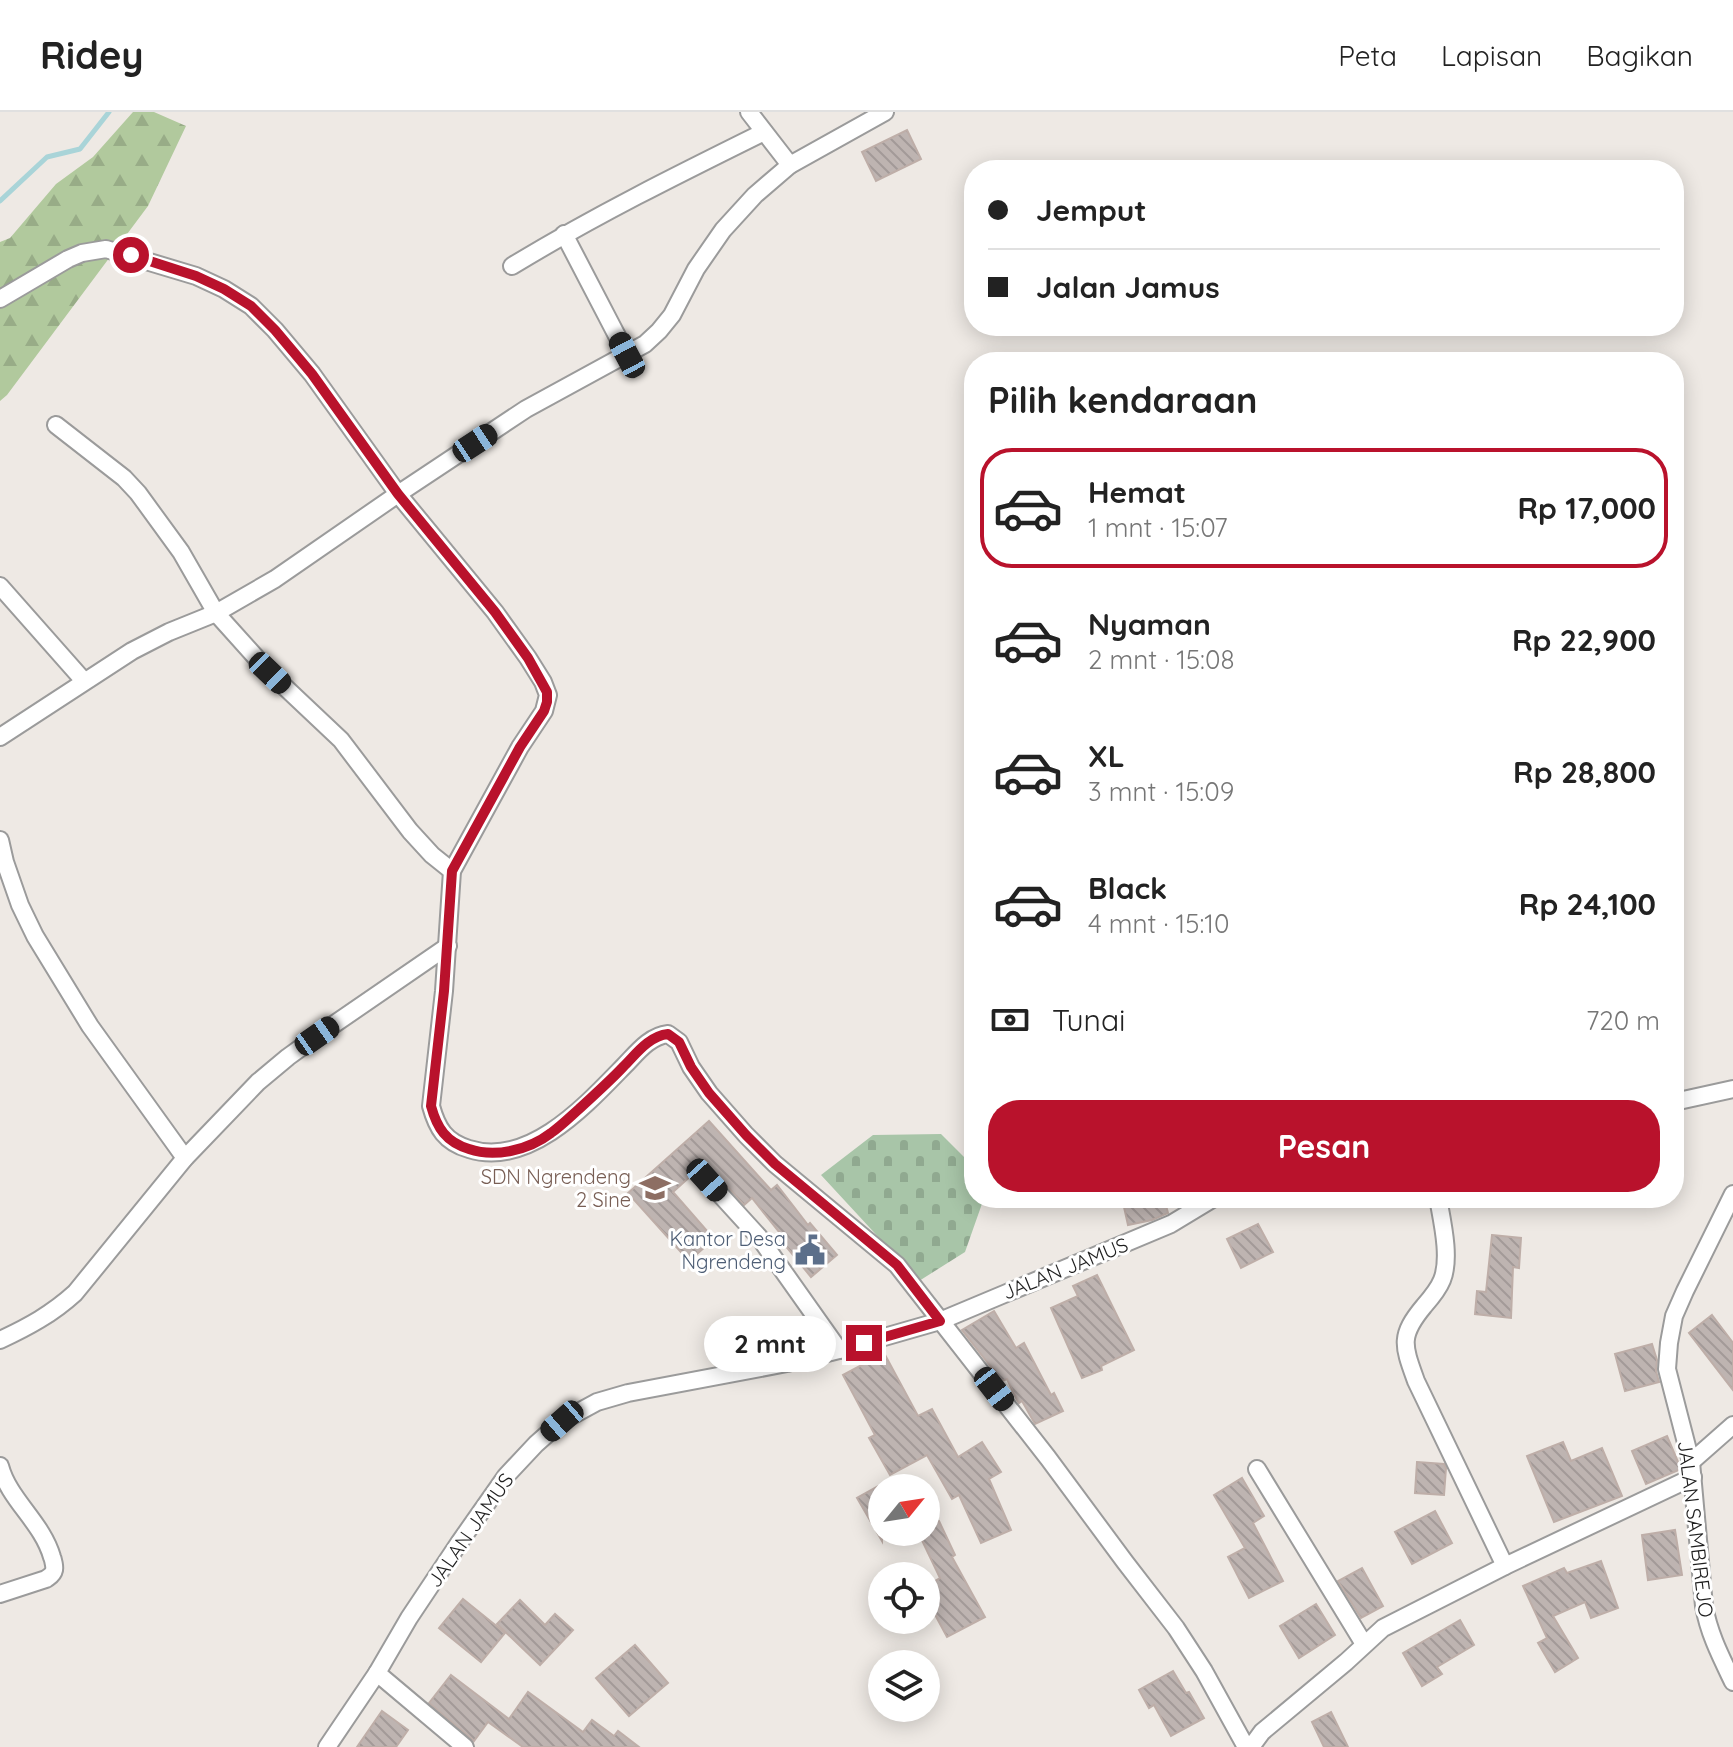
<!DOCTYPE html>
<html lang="id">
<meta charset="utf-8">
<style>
body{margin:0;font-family:Quicksand,sans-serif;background:#f6f6f6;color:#222;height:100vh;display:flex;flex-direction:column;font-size:30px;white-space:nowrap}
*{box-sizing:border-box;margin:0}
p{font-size:26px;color:#767676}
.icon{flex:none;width:44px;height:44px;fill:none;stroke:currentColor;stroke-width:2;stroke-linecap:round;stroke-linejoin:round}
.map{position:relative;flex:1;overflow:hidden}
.side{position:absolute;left:964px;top:240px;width:720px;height:856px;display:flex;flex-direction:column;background:#fff;border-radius:32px;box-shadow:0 4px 20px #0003}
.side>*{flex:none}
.top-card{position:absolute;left:964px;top:48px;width:720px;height:176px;border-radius:32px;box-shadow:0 4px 20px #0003;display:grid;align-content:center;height:176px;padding:0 24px;background:#fff}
.needle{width:52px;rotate:60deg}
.tools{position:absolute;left:868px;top:1362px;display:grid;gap:16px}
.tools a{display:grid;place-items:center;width:72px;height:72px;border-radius:50%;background:#fff;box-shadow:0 4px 20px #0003;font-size:40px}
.end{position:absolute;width:36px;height:36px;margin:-18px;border:10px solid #b9122c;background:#fff;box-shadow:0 0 0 4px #fff}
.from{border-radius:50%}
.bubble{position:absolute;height:56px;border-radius:28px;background:#fff;box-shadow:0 4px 20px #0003;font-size:26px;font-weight:700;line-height:56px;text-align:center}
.car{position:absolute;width:24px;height:48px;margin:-24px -12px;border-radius:10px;box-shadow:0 0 6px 2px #0007;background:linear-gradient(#222 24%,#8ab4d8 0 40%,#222 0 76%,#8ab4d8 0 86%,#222 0)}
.top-card b{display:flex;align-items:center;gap:28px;height:76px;font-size:30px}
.top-card b+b{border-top:2px solid #e0e0e0}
.top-card i{width:20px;height:20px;background:#222}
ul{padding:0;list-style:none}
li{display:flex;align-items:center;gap:24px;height:120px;margin:0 16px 12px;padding:0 8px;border:4px solid transparent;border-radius:32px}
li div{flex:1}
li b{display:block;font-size:30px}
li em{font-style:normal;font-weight:700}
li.active{border-color:#b9122c}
li>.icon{width:72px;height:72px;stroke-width:1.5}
h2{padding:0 24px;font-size:36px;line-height:96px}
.pay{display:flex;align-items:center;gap:20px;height:88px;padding:0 24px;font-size:30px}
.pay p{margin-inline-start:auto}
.button{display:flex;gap:16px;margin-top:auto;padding:16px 24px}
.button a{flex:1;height:92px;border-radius:32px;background:#b9122c;color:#fff;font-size:32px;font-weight:700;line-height:92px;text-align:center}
header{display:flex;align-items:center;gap:48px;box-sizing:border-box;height:112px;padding:0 40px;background:#fff;border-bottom:2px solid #e0e0e0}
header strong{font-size:38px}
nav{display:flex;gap:44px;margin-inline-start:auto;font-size:28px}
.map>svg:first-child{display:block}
.forest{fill:url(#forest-firs)}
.cemetery{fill:url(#cemetery-stones)}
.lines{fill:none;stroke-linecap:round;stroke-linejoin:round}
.stream{stroke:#a9d4d8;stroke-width:5}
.building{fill:url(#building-back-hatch);stroke:#beaea8;stroke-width:2}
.street-casing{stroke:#9b9b9b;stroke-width:20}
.street{stroke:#fff;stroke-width:16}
.route{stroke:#b9122c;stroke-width:10}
.labels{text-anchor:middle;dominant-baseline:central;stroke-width:6;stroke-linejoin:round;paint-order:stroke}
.education-label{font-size:20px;fill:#785e54;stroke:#fff;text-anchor:end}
.service-label{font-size:20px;fill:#4e5e75;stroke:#fff;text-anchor:end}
.street-label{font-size:20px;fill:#1e1e1e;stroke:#fff}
</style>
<header>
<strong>Ridey</strong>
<nav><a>Peta</a><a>Lapisan</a><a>Bagikan</a></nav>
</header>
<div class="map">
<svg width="1733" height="1635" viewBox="0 0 1733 1635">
<defs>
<pattern id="forest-firs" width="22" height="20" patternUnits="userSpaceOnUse" patternTransform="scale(2)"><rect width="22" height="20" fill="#b1c99d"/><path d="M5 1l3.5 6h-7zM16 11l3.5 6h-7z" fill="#98ac87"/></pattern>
<pattern id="cemetery-stones" width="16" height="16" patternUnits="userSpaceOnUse" patternTransform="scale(2)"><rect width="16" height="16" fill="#a8c5a8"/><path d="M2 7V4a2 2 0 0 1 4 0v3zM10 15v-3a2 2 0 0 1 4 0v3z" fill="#90a990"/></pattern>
<pattern id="building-back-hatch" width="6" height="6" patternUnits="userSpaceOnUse" patternTransform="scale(2)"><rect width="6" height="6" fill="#beb4b1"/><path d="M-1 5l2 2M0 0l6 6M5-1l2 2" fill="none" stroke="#a39a98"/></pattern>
</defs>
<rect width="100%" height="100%" fill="#eee9e4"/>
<!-- forest -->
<path class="forest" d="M133 0H154L186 14 148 94 7 283 0 289V130L10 126 56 72 93 45Z"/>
<!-- cemetery -->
<path class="cemetery" d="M941 1022 974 1055V1086H984L965 1140 919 1169 821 1063 873 1023Z"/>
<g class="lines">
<!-- stream -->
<path class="stream" d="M0 89 47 45 80 37 109 0"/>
</g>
<!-- building -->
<g class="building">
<path d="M907 18 921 47 876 69 862 40Z"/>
<path d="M709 1009 771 1078 777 1073 808 1113 810 1111 837 1143 811 1165 784 1132 787 1130 752 1086 744 1093 715 1061 704 1052 673 1080 714 1127 689 1149 628 1081Z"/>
<path d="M1122 1086H1164L1168 1101 1152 1108 1128 1113Z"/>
<path d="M1258 1112 1273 1140 1241 1156 1227 1127Z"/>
<path d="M1492 1123 1521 1126 1519 1156 1513 1155 1511 1206 1475 1202 1477 1179 1486 1180Z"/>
<path d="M1097 1163 1134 1238 1101 1254 1102 1258 1082 1266 1051 1196 1078 1184 1073 1174Z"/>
<path d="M994 1199 1016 1236 1024 1231 1051 1283 1054 1281 1063 1299 1035 1312 1022 1289 1019 1291 1017 1288 1007 1267 1002 1269 962 1218Z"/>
<path d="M1712 1203 1733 1231V1278L1689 1221Z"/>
<path d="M1652 1232 1657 1248 1656 1259 1659 1270 1625 1279 1615 1242Z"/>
<path d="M884 1241 918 1304 932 1297 958 1345 982 1330 1001 1360 989 1367 1011 1418 981 1431 959 1383 952 1387 927 1343 890 1363 869 1326 875 1323 843 1263Z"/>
<path d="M1667 1324 1681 1357 1646 1372 1632 1339Z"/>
<path d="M1563 1330 1571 1349 1602 1336 1622 1384 1554 1410 1527 1344Z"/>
<path d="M1417 1350 1444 1352 1446 1356 1444 1383 1415 1381Z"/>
<path d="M1242 1366 1264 1404 1253 1411 1283 1469 1249 1486 1228 1445 1245 1436 1214 1383Z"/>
<path d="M882 1372V1429L857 1386Z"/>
<path d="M1435 1399 1452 1431 1412 1452 1395 1420Z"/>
<path d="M939 1409 955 1443 952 1445 985 1505 947 1525 926 1486V1474L940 1466 918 1420H926V1415Z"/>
<path d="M1675 1418 1682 1463 1648 1468 1642 1423Z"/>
<path d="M1601 1449 1618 1496 1591 1506 1585 1490 1553 1504 1578 1546 1555 1560 1538 1531 1547 1526 1523 1474 1564 1456 1567 1461Z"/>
<path d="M1362 1456 1383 1494 1361 1506 1338 1469Z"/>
<path d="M463 1487 505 1521 481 1550 439 1516Z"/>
<path d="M520 1488 545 1513 555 1502 573 1518 540 1553 497 1512Z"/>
<path d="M1316 1492 1335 1523 1299 1546 1280 1514Z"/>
<path d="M1460 1508 1474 1533 1437 1555 1442 1562 1422 1574 1403 1541Z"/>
<path d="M635 1533 668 1571 629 1604 596 1566Z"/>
<path d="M1173 1559 1186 1581 1189 1580 1204 1606 1171 1624 1154 1593 1149 1596 1139 1578Z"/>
<path d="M451 1563 509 1607 528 1580 583 1620 592 1608 614 1624 618 1619 639 1635H523L488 1610 474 1629 429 1591Z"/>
<path d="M382 1599 408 1618 396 1635H357Z"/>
<path d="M1331 1600 1348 1635H1324L1312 1610Z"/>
</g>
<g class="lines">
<!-- street casing -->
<g class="street-casing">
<g id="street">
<path d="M749 0 790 53"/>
<path d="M564 122 627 243"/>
<path d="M512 154C594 104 679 62 764 20"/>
<path d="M0 187 68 147 82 141 106 137 196 164 224 177 251 194 275 218 312 262 398 382 495 500 528 546 543 570 548 583 544 599 520 635 452 759 444 879 431 994C437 1016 445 1030 469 1037 529 1056 586 993 624 954 636 942 649 924 668 922L679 930 691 955 709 981 746 1023 775 1052 897 1153 1048 1346 1125 1450 1176 1516 1204 1559 1246 1635"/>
<path d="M56 313 124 366 138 381 181 440 216 501 270 561 341 628 410 719 432 743 452 759"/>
<path d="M0 474 84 569"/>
<path d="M0 625 132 539 169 520 216 501 275 467 398 382 526 297 645 232 659 219 672 203 696 157 723 118 755 83 790 53 885 0"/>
<path d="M0 728 5 750 20 793 35 824 90 914 185 1046"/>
<path d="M1674 990 1733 977"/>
<path d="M707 1068 759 1125 839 1238"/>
<path d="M1733 1082 1685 1179 1674 1204 1669 1231 1667 1257 1691 1350 1704 1494C1709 1522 1721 1545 1733 1570"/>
<path d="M1438 1086C1442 1109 1451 1146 1442 1168 1438 1178 1431 1186 1424 1194 1399 1224 1403 1233 1416 1269L1505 1454"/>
<path d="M0 1228C28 1215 52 1202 75 1181L185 1046 258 970 288 945 317 924 448 834"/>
<path d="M1691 1350 1733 1313"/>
<path d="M0 1354C9 1388 42 1410 52 1445 53 1447 55 1456 54 1458 53 1463 50 1464 46 1467L0 1482"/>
<path d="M1257 1357 1364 1532"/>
<path d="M377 1561 465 1635"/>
<path d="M327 1635 377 1561 409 1506 459 1431 506 1364 536 1332 562 1309 597 1290 628 1281 787 1251 839 1238 940 1209 1171 1112 1214 1086"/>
<path d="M1251 1635 1262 1620 1346 1550 1383 1516 1505 1454 1693 1365"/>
</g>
</g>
<!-- street -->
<use href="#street" class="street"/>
</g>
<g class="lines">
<!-- route -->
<path class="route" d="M131 143 196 164 224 177 251 194 275 218 312 262 398 382 495 500 528 546 547 580V590L544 599 520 635 452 759 444 879 431 994C437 1016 446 1030 469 1037 495 1046 529 1038 551 1021 561 1014 570 1005 579 997 594 983 610 969 624 954 636 942 649 924 668 922L679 930 691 955 709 981 746 1023 775 1052 897 1153 940 1209 864 1231"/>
</g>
<!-- icons -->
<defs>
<g id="school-bare" transform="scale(2.4)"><path d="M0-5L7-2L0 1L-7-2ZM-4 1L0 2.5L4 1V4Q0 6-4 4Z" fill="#8d6e63" stroke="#fff" stroke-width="2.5" paint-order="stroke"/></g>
<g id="civic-bare" transform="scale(2.4)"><path d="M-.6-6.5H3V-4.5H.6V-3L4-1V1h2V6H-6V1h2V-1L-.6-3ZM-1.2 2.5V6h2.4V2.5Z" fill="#5c6f8a" stroke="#fff" stroke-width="2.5" paint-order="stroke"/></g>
</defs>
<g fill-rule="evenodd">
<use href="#school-bare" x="655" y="1076"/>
<use href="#civic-bare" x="810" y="1138"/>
</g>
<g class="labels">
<!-- education labels -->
<g class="education-label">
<text x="631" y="1064">SDN Ngrendeng<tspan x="631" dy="23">2 Sine</tspan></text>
</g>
<!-- service labels -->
<g class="service-label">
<text x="786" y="1126">Kantor Desa<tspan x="786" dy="23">Ngrendeng</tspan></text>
</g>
<!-- street labels -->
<g class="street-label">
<text transform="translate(1065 1156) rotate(-22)">JALAN JAMUS</text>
<text transform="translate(1696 1417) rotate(83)">JALAN SAMBIREJO</text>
<text transform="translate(470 1418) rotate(-55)">JALAN JAMUS</text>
</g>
</g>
</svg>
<div class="tools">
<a><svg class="needle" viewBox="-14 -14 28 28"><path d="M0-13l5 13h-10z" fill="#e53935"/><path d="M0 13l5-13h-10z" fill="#767676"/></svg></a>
<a><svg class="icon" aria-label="locate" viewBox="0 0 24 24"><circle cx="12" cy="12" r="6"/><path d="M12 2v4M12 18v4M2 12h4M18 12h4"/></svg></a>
<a><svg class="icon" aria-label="layers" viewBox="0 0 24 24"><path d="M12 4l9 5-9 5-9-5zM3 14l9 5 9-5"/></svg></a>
</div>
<i class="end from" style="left:131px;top:143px"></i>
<i class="end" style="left:864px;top:1231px"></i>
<div class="bubble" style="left:704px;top:1204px;width:132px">2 mnt</div>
<i class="car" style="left:627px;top:243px;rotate:332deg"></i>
<i class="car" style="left:475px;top:331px;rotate:57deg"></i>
<i class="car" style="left:270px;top:561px;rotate:134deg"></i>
<i class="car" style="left:317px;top:924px;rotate:55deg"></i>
<i class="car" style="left:707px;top:1068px;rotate:138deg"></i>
<i class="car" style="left:994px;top:1277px;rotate:142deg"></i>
<i class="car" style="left:562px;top:1309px;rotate:229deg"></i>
<div class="top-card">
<b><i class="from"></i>Jemput</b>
<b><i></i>Jalan Jamus</b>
</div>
<section class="side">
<h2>Pilih kendaraan</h2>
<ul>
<li class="active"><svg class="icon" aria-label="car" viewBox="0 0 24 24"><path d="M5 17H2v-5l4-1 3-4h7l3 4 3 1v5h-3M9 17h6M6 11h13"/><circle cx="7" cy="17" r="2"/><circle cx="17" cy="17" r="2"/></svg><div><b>Hemat</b><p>1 mnt · 15:07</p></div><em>Rp 17,000</em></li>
<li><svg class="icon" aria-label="car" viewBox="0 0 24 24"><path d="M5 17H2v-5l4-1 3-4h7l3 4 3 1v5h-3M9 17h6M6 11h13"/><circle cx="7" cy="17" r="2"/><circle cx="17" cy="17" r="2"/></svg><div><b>Nyaman</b><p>2 mnt · 15:08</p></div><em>Rp 22,900</em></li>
<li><svg class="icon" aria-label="car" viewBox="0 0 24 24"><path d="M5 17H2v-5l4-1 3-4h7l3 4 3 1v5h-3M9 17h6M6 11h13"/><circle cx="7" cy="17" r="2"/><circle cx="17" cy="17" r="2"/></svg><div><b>XL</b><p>3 mnt · 15:09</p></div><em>Rp 28,800</em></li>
<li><svg class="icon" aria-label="car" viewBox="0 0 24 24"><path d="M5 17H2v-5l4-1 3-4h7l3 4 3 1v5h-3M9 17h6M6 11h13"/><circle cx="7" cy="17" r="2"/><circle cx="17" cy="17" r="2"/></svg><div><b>Black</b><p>4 mnt · 15:10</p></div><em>Rp 24,100</em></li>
</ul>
<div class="pay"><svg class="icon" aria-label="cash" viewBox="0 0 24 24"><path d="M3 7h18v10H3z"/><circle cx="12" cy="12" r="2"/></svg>Tunai<p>720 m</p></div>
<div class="button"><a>Pesan</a></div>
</section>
</div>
